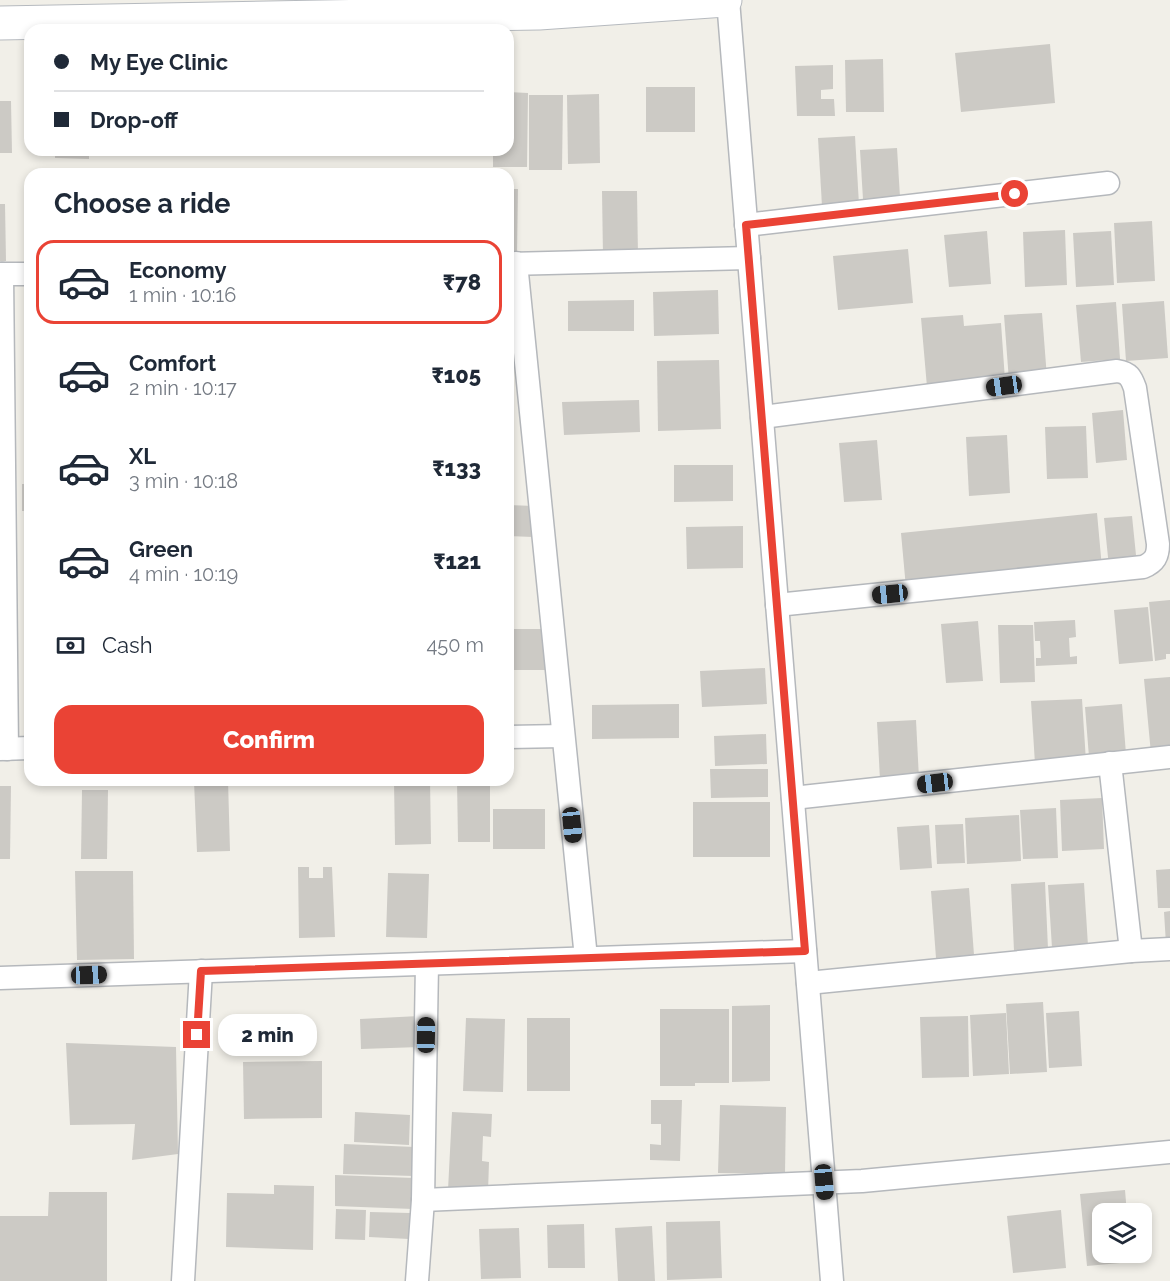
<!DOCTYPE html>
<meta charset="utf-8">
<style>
body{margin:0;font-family:Raleway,sans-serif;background:#f2f2f3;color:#1f2937;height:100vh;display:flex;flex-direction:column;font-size:22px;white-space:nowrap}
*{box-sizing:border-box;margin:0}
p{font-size:20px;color:#747a83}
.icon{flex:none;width:33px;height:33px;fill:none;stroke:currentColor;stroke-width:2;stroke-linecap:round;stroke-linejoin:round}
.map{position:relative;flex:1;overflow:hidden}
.sheet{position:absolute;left:24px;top:168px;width:490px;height:618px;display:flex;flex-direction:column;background:#fff;border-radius:18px;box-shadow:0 3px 9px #0003}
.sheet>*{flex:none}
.top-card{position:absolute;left:24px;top:24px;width:490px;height:132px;border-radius:18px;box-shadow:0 3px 9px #0003;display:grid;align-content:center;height:132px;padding:0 30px;background:#fff}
.controls{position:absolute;left:1092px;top:1203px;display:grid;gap:12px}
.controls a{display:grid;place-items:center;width:60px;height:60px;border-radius:12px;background:#fff;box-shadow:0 3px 9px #0003;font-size:30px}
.end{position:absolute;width:27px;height:27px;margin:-14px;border:8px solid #ea4335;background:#fff;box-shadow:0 0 0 3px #fff}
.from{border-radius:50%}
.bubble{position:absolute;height:42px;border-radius:18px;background:#fff;box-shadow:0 3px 9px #0003;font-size:20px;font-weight:800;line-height:42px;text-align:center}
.car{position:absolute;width:18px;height:36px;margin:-18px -9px;border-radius:8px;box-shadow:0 0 4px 2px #0007;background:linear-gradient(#222 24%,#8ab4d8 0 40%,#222 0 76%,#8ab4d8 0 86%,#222 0)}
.top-card b{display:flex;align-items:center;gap:21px;height:57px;font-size:22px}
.top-card b+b{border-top:2px solid #e0e1e3}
.top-card i{width:15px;height:15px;background:#1f2937}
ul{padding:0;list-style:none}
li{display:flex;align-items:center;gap:18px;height:84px;margin:0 12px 9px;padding:0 18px;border:3px solid transparent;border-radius:18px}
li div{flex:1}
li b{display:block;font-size:22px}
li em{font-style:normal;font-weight:800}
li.on{border-color:#ea4335}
li>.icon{width:54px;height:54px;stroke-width:1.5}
h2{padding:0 30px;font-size:27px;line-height:72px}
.pay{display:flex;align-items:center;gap:15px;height:66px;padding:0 30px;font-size:22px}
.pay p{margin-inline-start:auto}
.button{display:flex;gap:12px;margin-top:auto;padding:12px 30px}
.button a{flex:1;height:69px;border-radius:18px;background:#ea4335;color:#fff;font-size:24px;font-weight:800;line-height:69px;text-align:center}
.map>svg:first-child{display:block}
.building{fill:#cccac5}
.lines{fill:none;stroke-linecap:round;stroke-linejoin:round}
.street-casing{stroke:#b5b8bc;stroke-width:25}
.secondary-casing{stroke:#b6babf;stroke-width:35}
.street{stroke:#fff;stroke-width:22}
.secondary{stroke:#fff;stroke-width:33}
.route{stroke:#ea4335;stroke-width:8}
</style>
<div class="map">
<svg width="1170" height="1281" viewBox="0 0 1170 1281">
<rect width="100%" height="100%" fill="#f1efe8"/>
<!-- building -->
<g class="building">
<path d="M1050 44 1055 103 961 112 955 53Z"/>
<path d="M883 59 884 112H846L845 60Z"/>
<path d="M833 65V89L821 90V99H834L835 116H797L795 66Z"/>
<rect x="646" y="87" width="49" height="45"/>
<path d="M508 92 528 93 527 167H493V150H508Z"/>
<path d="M599 94 600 163 568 164 567 95Z"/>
<path d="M529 95H563L562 170H529Z"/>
<path d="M0 101H11L12 153H0Z"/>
<path d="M855 136 859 205 822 206 818 138Z"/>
<path d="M897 148 900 197 863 199 860 150Z"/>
<path d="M55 150H89V159L55 158Z"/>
<rect x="362" y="150" width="51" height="6"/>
<path d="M205 170 259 171V174H205Z"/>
<path d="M508 189H518L517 254H508Z"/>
<path d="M602 191H637L638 257H603Z"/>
<path d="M0 204H5L6 261H0Z"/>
<path d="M1152 221 1155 281 1117 283 1114 223Z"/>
<path d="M1065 230 1067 285 1025 287 1023 232Z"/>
<path d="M987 231 991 284 949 287 944 235Z"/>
<path d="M1111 231 1114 285 1076 287 1073 233Z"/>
<path d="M908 249 913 303 838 310 833 256Z"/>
<path d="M718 290 719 334 654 336 653 292Z"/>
<path d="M634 300V331H568V301Z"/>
<path d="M1164 301 1168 358 1126 361 1122 304Z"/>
<path d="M1116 302 1120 359 1081 362 1076 305Z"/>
<path d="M1042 313 1047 378 1009 381 1004 315Z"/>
<path d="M963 315 964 326 1001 323 1005 380 927 387 921 318Z"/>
<path d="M508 339H514L513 371H508Z"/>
<path d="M719 360 721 429 658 431 657 361Z"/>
<path d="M639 400 640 432 564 435 562 402Z"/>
<path d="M1123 410 1127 460 1096 463 1092 413Z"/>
<path d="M1086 426 1088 478 1047 479 1045 427Z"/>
<path d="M1007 435 1010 493 969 496 966 437Z"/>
<path d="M877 440 882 500 844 502 839 443Z"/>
<path d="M674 465H733V501L674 502Z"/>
<rect x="22" y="484" width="8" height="27"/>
<path d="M508 505 534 506 533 537 508 536Z"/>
<path d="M1097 513 1102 568 906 588 901 533Z"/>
<path d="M1132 516 1137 565 1109 567 1104 518Z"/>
<path d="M743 526V568L687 569 686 527Z"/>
<path d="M1170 600V654H1166V659L1155 661 1149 602Z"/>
<path d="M1148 607 1153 661 1119 664 1114 610Z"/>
<path d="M1075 620 1076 637 1069 638 1070 657 1077 656V664L1036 666V658H1041L1040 641H1035L1034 622Z"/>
<path d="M978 621 983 681 946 683 941 624Z"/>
<path d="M998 625H1033L1035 682 1000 683Z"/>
<rect x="508" y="629" width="37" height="41"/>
<path d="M765 668 767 704 702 707 700 671Z"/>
<path d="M1170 677V752L1151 754 1144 679Z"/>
<path d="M1082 699 1086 762 1035 764 1031 701Z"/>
<path d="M679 704V738L592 739V705Z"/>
<path d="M1122 704 1126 754 1089 757 1085 707Z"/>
<path d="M916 720 919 779 880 780 877 722Z"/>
<path d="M766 734 767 764 715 766 714 736Z"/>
<path d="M710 769H768V797L711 798Z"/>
<path d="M214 780H228L230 851 197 852 194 781Z"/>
<path d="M394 780H430L431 844 395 845Z"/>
<path d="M457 780H490V842H458Z"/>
<path d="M0 786H11L10 859H0Z"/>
<path d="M82 790H108L107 859H81Z"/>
<path d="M1102 798 1104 849 1062 851 1060 800Z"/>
<rect x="693" y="802" width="77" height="55"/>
<path d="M1056 808 1058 858 1023 859 1020 810Z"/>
<rect x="493" y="809" width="52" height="40"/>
<path d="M1019 815 1021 861 967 864 965 818Z"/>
<path d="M963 824 965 863 937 864 935 825Z"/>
<path d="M929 825 932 868 900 870 897 827Z"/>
<path d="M298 867H309V878H323V867H332L335 937 299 938Z"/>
<path d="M1170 869V908H1158L1156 870Z"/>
<path d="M75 871H133L134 959 77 960Z"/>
<path d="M388 873 429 874 427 938 386 937Z"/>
<path d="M1045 882 1048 949 1014 951 1011 884Z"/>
<path d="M1084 883 1088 946 1052 948 1048 885Z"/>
<path d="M969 888 974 955 936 958 931 891Z"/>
<path d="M1170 911V944H1166L1164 912Z"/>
<path d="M1043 1002 1047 1072 1010 1074 1006 1004Z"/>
<path d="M770 1005V1081L732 1082V1006Z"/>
<path d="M660 1009H729V1083H695V1086H660Z"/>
<path d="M1079 1011 1082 1066 1049 1068 1046 1013Z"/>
<path d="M1006 1013 1009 1074 973 1076 970 1015Z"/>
<path d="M419 1016 420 1047 361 1049 360 1019Z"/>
<path d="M968 1016 969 1077 922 1078 920 1017Z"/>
<path d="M466 1018 505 1019 503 1092 463 1091Z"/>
<rect x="527" y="1018" width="43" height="73"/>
<path d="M66 1043 176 1047 178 1154 132 1160 135 1124 70 1125Z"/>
<path d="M322 1061V1118L244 1119 243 1062Z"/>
<path d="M651 1100H682L680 1161 650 1160V1144L661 1145V1124H651Z"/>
<path d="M720 1105 786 1107 785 1174 718 1173Z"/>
<path d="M355 1112 410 1115 409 1145 354 1142Z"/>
<path d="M452 1112 492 1114 491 1137 483 1136 482 1161 489 1162 488 1192 448 1190Z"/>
<path d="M344 1144 415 1147 414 1176 343 1174Z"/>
<path d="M335 1175 414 1178 413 1209 335 1206Z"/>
<path d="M274 1185 314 1186 313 1250 226 1247 227 1193 274 1194Z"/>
<path d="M1125 1190 1127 1214H1102V1252H1130L1131 1262 1087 1266 1080 1194Z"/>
<path d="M49 1192H107V1281H0V1216H48Z"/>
<path d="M336 1209 366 1210 365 1240 335 1239Z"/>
<path d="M1061 1210 1066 1268 1013 1273 1007 1216Z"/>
<path d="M370 1212 410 1213 409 1239 369 1237Z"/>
<path d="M720 1221 722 1278 667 1280 666 1222Z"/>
<path d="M584 1224 585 1268H548L547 1225Z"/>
<path d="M652 1226 655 1281H618L615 1228Z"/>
<path d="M519 1228 521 1278 481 1279 479 1229Z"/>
</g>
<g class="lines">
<!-- street casing -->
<g class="street-casing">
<g id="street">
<path d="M728 0 832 1281"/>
<path d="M746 225 1108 183"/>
<path d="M516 263 586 958"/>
<path d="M508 264 749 258"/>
<path d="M0 274H30"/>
<path d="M2 274 7 749"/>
<path d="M762 417 1117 371C1129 373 1131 377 1135 388L1158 544C1158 556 1155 562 1143 567L777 605"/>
<path d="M508 737 563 736"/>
<path d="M0 749 30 748"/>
<path d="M1110 763 1131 951"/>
<path d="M793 798 1170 757"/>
<path d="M0 978 805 951"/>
<path d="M808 983 1131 951 1170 949"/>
<path d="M423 1200 862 1181 1170 1152"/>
<path d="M183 1281 201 971"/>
<path d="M417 1281 423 1200 427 964"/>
</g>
</g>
<!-- secondary casing -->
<g class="secondary-casing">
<path id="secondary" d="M0 23 539 13 725 0"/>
</g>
<!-- street -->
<use href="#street" class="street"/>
<!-- secondary -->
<use href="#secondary" class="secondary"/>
</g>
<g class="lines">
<!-- route -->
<path class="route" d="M197 1035 201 971 805 951 746 225 1015 194"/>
</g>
</svg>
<div class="controls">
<a><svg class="icon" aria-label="layers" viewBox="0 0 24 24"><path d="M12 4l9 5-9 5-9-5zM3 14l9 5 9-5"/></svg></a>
</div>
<i class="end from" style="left:1015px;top:194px"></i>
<i class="end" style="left:197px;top:1035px"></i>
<div class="bubble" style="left:218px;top:1014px;width:99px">2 min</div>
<i class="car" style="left:1004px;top:386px;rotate:262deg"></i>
<i class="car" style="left:890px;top:594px;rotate:264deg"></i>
<i class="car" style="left:935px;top:783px;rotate:263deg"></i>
<i class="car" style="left:572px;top:825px;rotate:174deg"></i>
<i class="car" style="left:89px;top:975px;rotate:88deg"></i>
<i class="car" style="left:426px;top:1035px;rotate:1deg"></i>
<i class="car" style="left:824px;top:1182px;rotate:175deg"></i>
<div class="top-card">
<b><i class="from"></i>My Eye Clinic</b>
<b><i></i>Drop-off</b>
</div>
<section class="sheet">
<h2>Choose a ride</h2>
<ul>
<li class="on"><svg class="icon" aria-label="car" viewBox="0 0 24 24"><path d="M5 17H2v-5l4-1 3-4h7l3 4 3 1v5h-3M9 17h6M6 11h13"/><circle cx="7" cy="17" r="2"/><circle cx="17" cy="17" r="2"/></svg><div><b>Economy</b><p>1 min · 10:16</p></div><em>₹78</em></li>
<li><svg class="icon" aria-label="car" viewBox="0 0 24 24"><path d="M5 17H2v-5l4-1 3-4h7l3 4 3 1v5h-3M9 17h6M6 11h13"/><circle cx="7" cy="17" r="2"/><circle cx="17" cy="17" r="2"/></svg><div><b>Comfort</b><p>2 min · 10:17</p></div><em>₹105</em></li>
<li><svg class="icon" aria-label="car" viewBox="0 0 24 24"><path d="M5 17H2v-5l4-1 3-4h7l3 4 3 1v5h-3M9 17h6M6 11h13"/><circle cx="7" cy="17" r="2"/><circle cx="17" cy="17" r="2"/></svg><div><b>XL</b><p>3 min · 10:18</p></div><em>₹133</em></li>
<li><svg class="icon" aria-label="car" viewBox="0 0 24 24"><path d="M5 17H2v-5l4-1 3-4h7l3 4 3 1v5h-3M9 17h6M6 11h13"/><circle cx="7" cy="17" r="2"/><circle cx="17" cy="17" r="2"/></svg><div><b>Green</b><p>4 min · 10:19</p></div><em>₹121</em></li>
</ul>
<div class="pay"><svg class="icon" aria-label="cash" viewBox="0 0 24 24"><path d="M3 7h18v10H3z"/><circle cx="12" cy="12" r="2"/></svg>Cash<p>450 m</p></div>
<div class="button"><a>Confirm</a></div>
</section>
</div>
